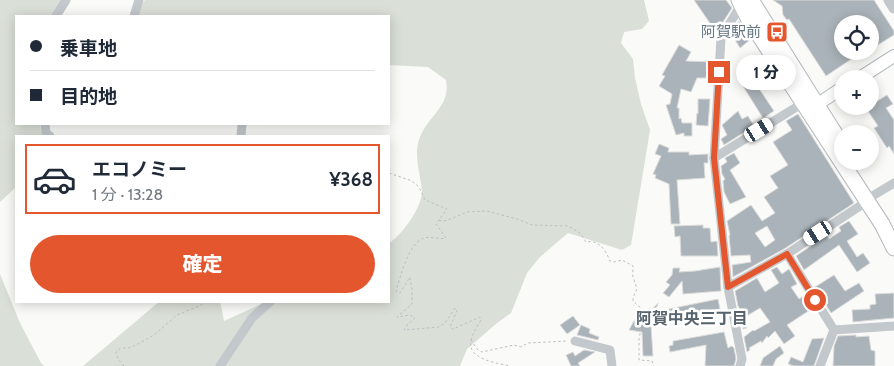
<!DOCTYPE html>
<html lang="ja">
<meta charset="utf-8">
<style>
body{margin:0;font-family:Cabin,"Noto Sans JP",sans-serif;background:#f6f6f7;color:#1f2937;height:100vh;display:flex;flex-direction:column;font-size:19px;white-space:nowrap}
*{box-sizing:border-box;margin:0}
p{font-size:16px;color:#747a83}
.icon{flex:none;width:28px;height:28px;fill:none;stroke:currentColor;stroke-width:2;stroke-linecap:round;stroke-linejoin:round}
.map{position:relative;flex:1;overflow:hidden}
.side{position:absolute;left:15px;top:135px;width:375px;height:168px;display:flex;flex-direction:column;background:#fff;border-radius:0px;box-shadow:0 2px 12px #0003}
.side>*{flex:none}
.top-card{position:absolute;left:15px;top:15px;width:375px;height:110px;border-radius:0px;box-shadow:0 2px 12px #0003;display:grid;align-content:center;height:110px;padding:0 15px;background:#fff}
.tools{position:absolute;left:834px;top:15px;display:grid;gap:10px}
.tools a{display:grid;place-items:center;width:45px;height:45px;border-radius:50%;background:#fff;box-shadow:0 2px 12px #0003;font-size:25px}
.end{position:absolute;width:22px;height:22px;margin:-11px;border:6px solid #e4572e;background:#fff;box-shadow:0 0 0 2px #fff}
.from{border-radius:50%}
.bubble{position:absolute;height:35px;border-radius:18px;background:#fff;box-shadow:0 2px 12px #0003;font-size:16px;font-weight:800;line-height:35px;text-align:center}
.car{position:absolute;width:15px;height:30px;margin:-15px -8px;border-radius:6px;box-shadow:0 0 4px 1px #0007;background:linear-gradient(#fff 24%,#345 0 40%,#fff 0 76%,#345 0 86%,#fff 0)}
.top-card b{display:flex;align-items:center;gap:18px;height:48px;font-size:19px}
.top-card b+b{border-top:1px solid #e0e1e3}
.top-card i{width:12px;height:12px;background:#1f2937}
ul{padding:9px 0 0;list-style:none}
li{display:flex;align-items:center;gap:15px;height:70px;margin:0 10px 8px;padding:0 5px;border:2px solid transparent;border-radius:0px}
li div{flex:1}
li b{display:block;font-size:19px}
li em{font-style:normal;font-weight:800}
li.on{border-color:#e4572e}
li>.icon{width:45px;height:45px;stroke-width:1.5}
.primary-button{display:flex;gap:10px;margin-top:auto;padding:10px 15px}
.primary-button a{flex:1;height:58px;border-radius:30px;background:#e4572e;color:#fff;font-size:20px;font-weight:800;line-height:58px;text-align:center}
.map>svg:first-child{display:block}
.green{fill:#dadfd7}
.building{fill:#aab3b9;stroke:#dcdcda;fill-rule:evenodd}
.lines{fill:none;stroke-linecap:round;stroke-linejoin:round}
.secondary-casing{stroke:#b3babf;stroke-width:14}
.trunk-casing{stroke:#b4b9bd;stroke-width:17}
.path{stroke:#bbbfc2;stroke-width:1;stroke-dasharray:2.5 2.5;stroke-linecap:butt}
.minor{stroke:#c3c8cc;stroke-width:9}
.tertiary{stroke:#c3c8cc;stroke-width:11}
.secondary{stroke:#fff;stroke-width:12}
.trunk{stroke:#fff;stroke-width:15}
.route{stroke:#e4572e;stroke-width:6}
.labels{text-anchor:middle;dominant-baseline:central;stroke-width:5;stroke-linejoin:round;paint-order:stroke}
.poi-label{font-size:15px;fill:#657683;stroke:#fff;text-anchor:end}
.neighbourhood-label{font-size:16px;font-weight:bold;fill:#57646e;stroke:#fff}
</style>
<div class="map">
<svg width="894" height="366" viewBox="0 0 894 366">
<rect width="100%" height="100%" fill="#fafaf8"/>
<!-- green -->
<g class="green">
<path d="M0 0H63L55 9 54 16H16V124H40L41 132 44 136H16V187L0 202Z"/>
<path d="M145 0H644L649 21 642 29 624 32 621 43 633 59 635 78 641 104 650 130 631 245 622 250 568 233 540 257 527 273 511 313 497 323 467 349 460 366H83L160 301H220L224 321 268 301H389V243C402 235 423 206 422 190 420 172 413 154 420 137 429 115 451 106 446 80L428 67 389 65V16H134Z"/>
<path d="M0 274 20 323 41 363 44 366H0Z"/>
</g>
<!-- building -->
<g class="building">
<path d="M694 0H726L732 8 721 25 714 29Z"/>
<path d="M773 0H874L894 31V35L876 46 870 37V24H842V51H849L853 58 826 76 789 19 787 20 783 15 782 6Z"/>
<path d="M739 21 751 39 740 48 731 33Z"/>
<path d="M679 45 691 52 686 61 713 62 712 78H697L691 92 681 89 677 108H679V119L681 118 682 123H692V136H684V133L676 135 666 105 670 104 672 94 659 86 665 76 662 75Z"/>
<path d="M759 59 768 75 756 84 774 111 763 118 736 75Z"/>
<path d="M887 95 893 104 886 108 894 120V154L889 146 887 148 874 128 878 126 866 108Z"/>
<path d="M698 99H710L708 126 696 125 697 113 698 114Z"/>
<path d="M738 111 742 119 748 116 754 126 724 145 721 139 727 135 722 125Z"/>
<path d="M798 114 854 203 784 249 733 277 732 265 751 262 750 255 731 256 729 236 730 235 727 221 751 205 762 221 775 213 764 197 778 188 770 176 788 165 773 142 792 130 786 121ZM767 226 775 240 765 247 755 233Z"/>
<path d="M659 144 669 148 668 152H689V155L708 154V163H704L705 178 677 180 680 224H671L669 184 655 178 656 175 653 174 661 156 655 154Z"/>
<path d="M734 153 740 163 730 170 746 197 730 204 724 192 723 181 725 179 722 174 721 166 727 162 725 158Z"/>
<path d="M849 221 858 234 847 241 857 257 863 253 870 263 857 272 839 245 804 270 796 256 827 235 829 239 841 231 839 227Z"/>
<path d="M703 225V228H710L711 242 717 241 718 256H681L680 236 675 237 674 226Z"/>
<path d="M720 267 721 291 683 294 682 281 669 297 663 293 670 285 666 282 672 275 673 268H680L679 272 695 271Z"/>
<path d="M777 267 782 274 789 269 797 284 791 287 799 299 805 295 813 308 787 325 795 336 784 344 775 331 768 338 767 336 762 343 761 341 749 348 750 350 747 352 744 337 753 330 754 331 770 322 760 308 745 317 747 328 743 329 739 313H742L738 306 735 291 757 278 765 292 779 283 771 270Z"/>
<path d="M834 275 845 291 859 283 864 291 831 313 826 305 828 303 821 293 819 294 815 287Z"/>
<path d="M894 293V318L853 322 852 310 870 309V305L876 304 875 294Z"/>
<path d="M718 299 720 309 666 319 664 310Z"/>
<path d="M658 303 651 326 653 356H643L642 332 629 330 635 319 644 321 646 316Z"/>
<path d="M573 316 580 325 567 334 560 325Z"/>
<path d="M581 325 590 329 589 333 599 337 598 340 577 335Z"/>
<path d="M724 332 728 348 732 346 734 348 736 359 734 366H705L706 345 670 352 669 346 673 345V341Z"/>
<path d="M856 335V337L869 336 871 350 875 351V366H833L834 346 838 336Z"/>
<path d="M824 338 814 366H794L788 364 791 357 803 362 812 339Z"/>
<path d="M780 346 784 353 776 359 773 366H760L763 358Z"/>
<path d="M584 350 595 352 578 363 580 366H571L566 355 573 352 575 356Z"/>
</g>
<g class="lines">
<!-- secondary casing -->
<g class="secondary-casing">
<g id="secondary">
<path d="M858 79 894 56"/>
<path d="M809 110 842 88"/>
</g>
</g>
<!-- trunk casing -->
<g class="trunk-casing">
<g id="trunk">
<path d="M739 0 748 18 882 224 894 248"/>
<path d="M751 0 842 145"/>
</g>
</g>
<!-- path -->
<g class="path">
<path d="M389 173 412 181 419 187 425 200 447 209 436 224 446 238C438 240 429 235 422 239 408 245 400 278 396 291L400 293 410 277 412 290V304L397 317 410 315 415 318 407 325 404 330 439 327 445 323 455 308 457 311 450 327 453 329 480 317 481 320C478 325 474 331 472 337 463 359 497 363 510 366"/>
<path d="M439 220 442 221 448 220 467 212 487 211 517 219 532 225 568 226 580 233 586 242C599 239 606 251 610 261L614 262 622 260 633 266C633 271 632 276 634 280 637 288 638 289 633 297V301L644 311V314L639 339V360L652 361 654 366"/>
<path d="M471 340 477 349 482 352 514 345 521 347 528 343 567 341"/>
<path d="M124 366 118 359 116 352 121 348H129L140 343 154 335 177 315 199 306 207 301"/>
</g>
<!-- minor -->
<g class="minor">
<path d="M56 16 66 0"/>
<path d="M134 16 139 0"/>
<path d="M45 124 46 133 50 136"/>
<path d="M241 136 242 124"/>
<path d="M714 158 803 103"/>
<path d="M874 195 894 183"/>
<path d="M787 254 834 330"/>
<path d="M728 287 787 254 866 202"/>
<path d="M834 330 894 326"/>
<path d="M575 341 610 350 612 366"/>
<path d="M220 366 252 318 271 301"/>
<path d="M740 366 742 359 728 287 714 158 721 38 742 3"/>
<path d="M820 366 834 330"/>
</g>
<!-- tertiary -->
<path class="tertiary" d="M889 0 894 8"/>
<!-- secondary -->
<use href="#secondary" class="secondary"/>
<!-- trunk -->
<use href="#trunk" class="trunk"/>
</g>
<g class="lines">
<!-- route -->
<path class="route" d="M719 72 714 158 728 287 787 254 815 300"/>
</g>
<!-- icons -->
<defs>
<g id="bus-square" transform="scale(1.125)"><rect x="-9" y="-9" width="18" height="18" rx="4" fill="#e4572e" stroke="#fff"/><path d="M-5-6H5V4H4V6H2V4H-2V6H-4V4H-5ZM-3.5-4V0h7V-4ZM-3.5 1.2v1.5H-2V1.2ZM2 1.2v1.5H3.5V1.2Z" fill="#fff"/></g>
</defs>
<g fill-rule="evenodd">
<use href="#bus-square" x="777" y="32"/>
</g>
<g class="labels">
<!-- poi labels -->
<g class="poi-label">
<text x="761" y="32">阿賀駅前</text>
</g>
<!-- neighbourhood labels -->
<g class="neighbourhood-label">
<text x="692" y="318">阿賀中央三丁目</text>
</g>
</g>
</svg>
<div class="tools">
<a><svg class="icon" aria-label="locate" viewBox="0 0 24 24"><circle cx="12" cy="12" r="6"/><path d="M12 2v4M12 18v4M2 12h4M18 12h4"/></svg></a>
<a>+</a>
<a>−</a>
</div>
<i class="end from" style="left:815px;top:300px"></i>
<i class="end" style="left:719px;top:72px"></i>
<div class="bubble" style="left:736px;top:55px;width:60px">1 分</div>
<i class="car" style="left:759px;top:130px;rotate:59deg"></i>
<i class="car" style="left:818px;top:233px;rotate:237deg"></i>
<div class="top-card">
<b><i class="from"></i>乗車地</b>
<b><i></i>目的地</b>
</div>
<section class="side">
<ul>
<li class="on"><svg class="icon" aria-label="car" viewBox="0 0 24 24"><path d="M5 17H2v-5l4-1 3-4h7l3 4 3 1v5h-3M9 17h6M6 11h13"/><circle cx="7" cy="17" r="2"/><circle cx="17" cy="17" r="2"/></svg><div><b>エコノミー</b><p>1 分 · 13:28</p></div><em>¥368</em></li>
</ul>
<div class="primary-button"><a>確定</a></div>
</section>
</div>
